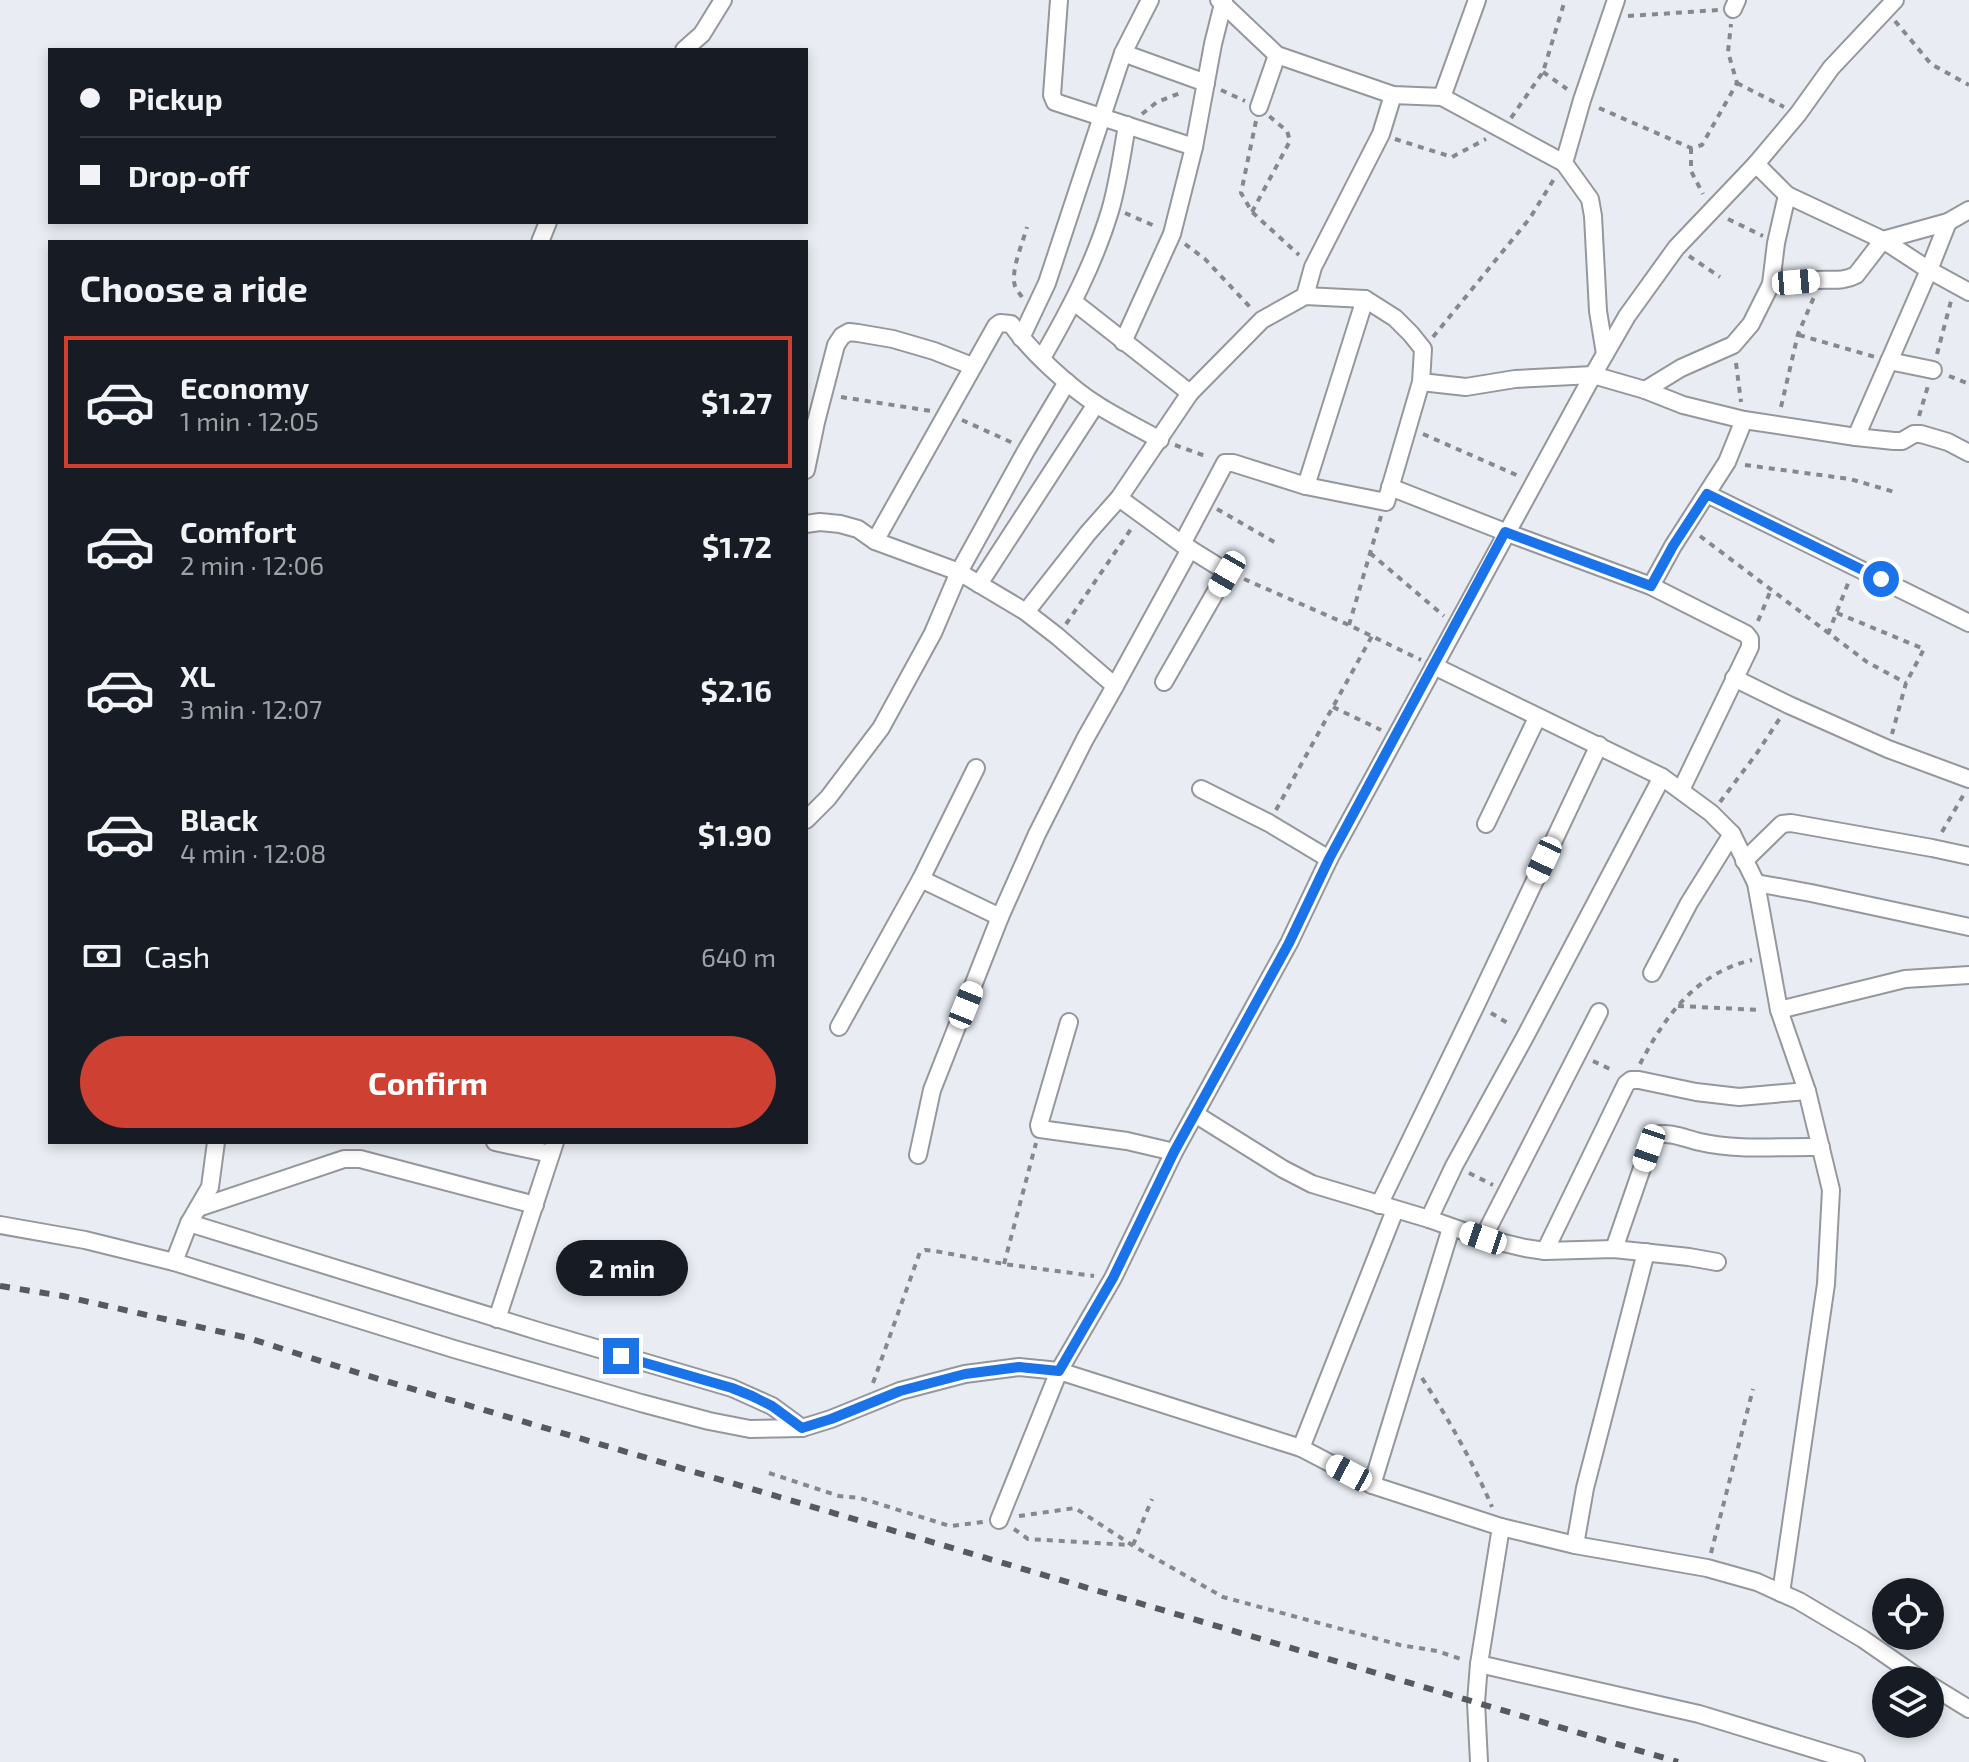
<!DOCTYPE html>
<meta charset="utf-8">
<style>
body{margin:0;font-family:"Exo 2",sans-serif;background:#242831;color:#f1f3f6;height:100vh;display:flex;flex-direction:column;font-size:30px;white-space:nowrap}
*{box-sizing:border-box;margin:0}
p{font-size:26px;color:#9ea1a6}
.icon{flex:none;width:44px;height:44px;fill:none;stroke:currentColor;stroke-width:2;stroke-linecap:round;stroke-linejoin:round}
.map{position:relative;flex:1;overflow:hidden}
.drawer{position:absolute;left:48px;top:240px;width:760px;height:904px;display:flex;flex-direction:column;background:#171b24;border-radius:0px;box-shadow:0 4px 12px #0003}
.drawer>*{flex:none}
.guide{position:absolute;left:48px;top:48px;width:760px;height:176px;border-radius:0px;box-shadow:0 4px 12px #0003;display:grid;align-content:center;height:176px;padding:0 32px;background:#171b24}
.controls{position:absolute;left:1872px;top:1578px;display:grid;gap:16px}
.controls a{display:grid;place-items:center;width:72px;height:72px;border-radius:50%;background:#171b24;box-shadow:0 4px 12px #0003;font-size:40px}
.end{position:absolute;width:36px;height:36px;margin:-18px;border:10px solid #1a73e8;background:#fff;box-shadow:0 0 0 4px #fff}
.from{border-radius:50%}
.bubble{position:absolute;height:56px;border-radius:28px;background:#171b24;box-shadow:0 4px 12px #0003;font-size:26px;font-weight:700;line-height:56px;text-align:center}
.car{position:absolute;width:24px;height:48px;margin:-24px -12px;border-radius:10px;box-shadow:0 0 6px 2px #0007;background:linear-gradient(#fff 24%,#345 0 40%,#fff 0 76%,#345 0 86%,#fff 0)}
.guide b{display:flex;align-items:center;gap:28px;height:76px;font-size:30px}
.guide b+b{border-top:2px solid #363941}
.guide i{width:20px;height:20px;background:#f1f3f6}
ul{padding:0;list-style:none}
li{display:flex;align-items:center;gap:24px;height:132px;margin:0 16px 12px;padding:0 16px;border:4px solid transparent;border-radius:0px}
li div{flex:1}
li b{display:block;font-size:30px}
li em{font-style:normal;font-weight:700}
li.on{border-color:#ce4132}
li>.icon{width:72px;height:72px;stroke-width:1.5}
h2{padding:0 32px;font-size:36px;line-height:96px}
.pay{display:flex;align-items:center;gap:20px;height:88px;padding:0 32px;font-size:30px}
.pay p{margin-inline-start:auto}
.action{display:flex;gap:16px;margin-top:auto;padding:16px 32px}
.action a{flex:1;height:92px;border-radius:48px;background:#ce4132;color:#fff;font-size:32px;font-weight:700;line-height:92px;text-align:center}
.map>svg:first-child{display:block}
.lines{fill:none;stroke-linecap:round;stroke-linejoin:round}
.street-casing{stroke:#94979c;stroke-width:20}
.path{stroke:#86888c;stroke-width:4;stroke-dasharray:6 6;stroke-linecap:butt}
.street{stroke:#fff;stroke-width:16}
.rail{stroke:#57595c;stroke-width:6;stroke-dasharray:10 10;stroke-linecap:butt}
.route{stroke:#1a73e8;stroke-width:10}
</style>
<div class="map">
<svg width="1969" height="1762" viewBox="0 0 1969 1762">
<rect width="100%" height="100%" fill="#e9edf3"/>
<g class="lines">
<!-- street casing -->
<g class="street-casing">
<g id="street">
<path d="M1059 0 1052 95 1055 102 1194 147"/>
<path d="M1219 0 1277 55 1393 95 1442 97 1564 163 1590 199 1593 216 1598 311 1605 354"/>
<path d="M1733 9 1737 0"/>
<path d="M684 50 702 34 723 0"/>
<path d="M1123 53 1206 83"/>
<path d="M1442 97 1477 0"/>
<path d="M1259 107 1277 55"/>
<path d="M1564 163 1582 100 1616 0"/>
<path d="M1756 164 1787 195 1883 240 1929 270 1969 292"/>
<path d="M540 242 548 222"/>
<path d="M1771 284C1787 283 1802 281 1817 280 1831 279 1843 282 1856 275L1883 240 1948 222 1969 210"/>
<path d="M1305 296 1313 267 1381 134 1393 95"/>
<path d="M1074 302 1190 393"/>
<path d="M1021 338 1047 283 1123 53 1150 0"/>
<path d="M1123 342 1172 234 1194 147 1213 44 1224 0"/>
<path d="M1042 358C1069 311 1094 264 1110 211 1118 184 1122 154 1127 125"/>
<path d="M1889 361 1933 370"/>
<path d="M1421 382 1466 387 1515 379 1593 375 1645 390 1683 405 1744 420 1856 437 1894 441H1902L1914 434H1921L1948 442 1969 453"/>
<path d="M1645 390 1681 368 1733 345 1751 324 1771 284 1776 243 1787 195"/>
<path d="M1856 437 1929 270 1948 222"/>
<path d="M806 470 816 422 836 345 842 336 849 332 858 333 893 339 934 351 972 366"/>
<path d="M1306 486 1365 299"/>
<path d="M1390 487 1505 532 1651 586 1746 634 1750 639V647L1681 790"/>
<path d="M1707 494 1969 623"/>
<path d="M1119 498 1182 544 1227 572 1164 682"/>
<path d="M806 524 820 522 840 524 858 529 875 541 959 572 1026 612 1057 636 1115 686 1085 739 1037 834 1000 917 932 1090 918 1155"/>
<path d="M875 541 996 326 1000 323 1011 324C1031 352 1070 388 1099 406 1118 418 1139 428 1160 440"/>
<path d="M979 584 1096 404"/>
<path d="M1651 586 1673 546 1727 462 1744 420"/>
<path d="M1026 612 1088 533 1119 498 1190 393 1262 320 1305 296 1365 299 1395 318 1411 334 1423 349 1421 382 1386 502 1306 486 1233 463H1225L1182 544"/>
<path d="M1434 666 1662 777 1711 813 1732 834 1756 883 1779 1010 1807 1091 1831 1190 1826 1284 1781 1593"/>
<path d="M1734 678 1789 705 1888 749 1969 779"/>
<path d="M1115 686 1190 549"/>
<path d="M1201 789 1269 823 1329 859"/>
<path d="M806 820 828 798 881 728 933 633 959 572 1027 449 1067 382"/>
<path d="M1486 824 1537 718"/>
<path d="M1744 861 1782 824 1791 823 1932 848 1969 856"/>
<path d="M921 879 1000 917"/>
<path d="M1756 883 1811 893 1969 927"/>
<path d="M1652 973 1689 903 1732 834"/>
<path d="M1779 1010 1905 979 1969 975"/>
<path d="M1069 1022 1039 1125 1040 1129 1127 1141 1174 1152"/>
<path d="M839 1027 921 879 976 768"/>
<path d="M1195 1114 1283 1169 1312 1184 1429 1219 1483 1238 1525 1248 1545 1251 1614 1249 1689 1257 1717 1262"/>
<path d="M495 1142 551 1154"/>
<path d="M1379 1205 1477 1003 1599 745"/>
<path d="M198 1208 344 1159H360L535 1205"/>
<path d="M1429 1219 1454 1166 1526 1035 1662 777"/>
<path d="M189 1223 538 1331 732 1388 772 1406 802 1428"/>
<path d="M0 1225 85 1240 174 1262 454 1349 641 1403 709 1421 750 1429 802 1428 831 1419 900 1391 965 1374 1019 1367 1059 1371 1301 1448 1372 1485 1501 1527 1575 1545 1707 1568 1757 1582 1799 1601 1863 1639 1922 1680"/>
<path d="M1483 1238 1599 1012"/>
<path d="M1614 1249 1649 1148 1656 1135C1670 1131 1686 1139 1700 1142 1738 1151 1782 1146 1821 1147"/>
<path d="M1545 1251 1626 1084 1631 1080H1639L1696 1092 1739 1097 1807 1091"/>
<path d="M174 1262 189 1223 210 1187 216 1142"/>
<path d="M497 1319 555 1142"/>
<path d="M1301 1448 1395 1210"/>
<path d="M1372 1485 1451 1228"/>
<path d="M999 1520 1059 1371 1113 1278 1174 1152 1289 943 1329 859 1593 375 1627 316 1676 248 1756 164 1798 114 1831 68 1895 0"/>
<path d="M1575 1545 1585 1488 1646 1252"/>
<path d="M1479 1664 1699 1714 1856 1762"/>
<path d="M1930 1685 1969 1709"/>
<path d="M1479 1762 1476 1702 1479 1664 1501 1527"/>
</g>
</g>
<!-- path -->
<g class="path">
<path d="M1628 16 1719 10"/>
<path d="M1895 21 1931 64 1969 85"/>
<path d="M1543 72 1567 89"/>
<path d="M1737 83 1784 107"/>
<path d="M1221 90 1245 101"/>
<path d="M1599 108 1691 148 1702 145 1737 83 1728 52 1731 24"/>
<path d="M1142 114 1157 102 1183 92"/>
<path d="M1511 118 1543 72 1565 0"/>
<path d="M1256 121 1241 193 1252 212 1299 255"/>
<path d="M1395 139 1452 157 1486 139"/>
<path d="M1691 148V171L1703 194"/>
<path d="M1252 212 1290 141 1287 131 1269 116"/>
<path d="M1125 213 1157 227"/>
<path d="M1728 219 1763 236"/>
<path d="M1185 244 1205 259 1250 307"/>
<path d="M1689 256 1720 277"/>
<path d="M1022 297C1020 294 1016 289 1015 286 1010 272 1023 242 1027 227"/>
<path d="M1799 335 1875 357"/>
<path d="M1433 337 1530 218 1554 179"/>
<path d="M1937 354 1951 301"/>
<path d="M1736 363 1741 402"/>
<path d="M1949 376 1969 384"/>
<path d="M841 397 931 411"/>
<path d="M1781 407 1798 334 1814 297"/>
<path d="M1919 416 1928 386"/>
<path d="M962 420 1013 443"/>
<path d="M1423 434 1521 477"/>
<path d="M1175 445 1208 457"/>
<path d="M1745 465 1850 479 1898 493"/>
<path d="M1217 509 1276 543"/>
<path d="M1700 536 1867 662 1906 683"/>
<path d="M1370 553 1444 616"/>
<path d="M1244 579 1349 625 1421 660"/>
<path d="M1837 613 1924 649 1906 683 1892 734"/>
<path d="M1758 621 1771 590"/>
<path d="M1066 624 1131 529"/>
<path d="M1349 625 1381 516"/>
<path d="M1828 634 1849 581"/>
<path d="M1333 707 1381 730"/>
<path d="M1720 802 1757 753 1780 718"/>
<path d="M1276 810 1372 636"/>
<path d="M1942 832 1964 794"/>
<path d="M1678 1006 1761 1010"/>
<path d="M1491 1013 1511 1025"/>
<path d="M1593 1061 1614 1071"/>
<path d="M1640 1064C1665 1016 1696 973 1752 960"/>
<path d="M1469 1173 1493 1185"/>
<path d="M1004 1264 1036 1143"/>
<path d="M1422 1378C1449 1420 1473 1462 1492 1507"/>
<path d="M873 1383 920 1252 925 1250 935 1251 1004 1264 1094 1276"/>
<path d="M769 1473 839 1496 860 1498 950 1526 983 1522"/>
<path d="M1019 1516 1075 1508 1132 1545 1223 1597 1400 1645 1437 1651 1464 1660"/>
<path d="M1014 1529 1028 1539 1130 1545"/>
<path d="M1133 1545 1152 1499"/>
<path d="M1711 1553 1753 1389"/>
</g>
<!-- street -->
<use href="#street" class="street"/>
<!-- rail -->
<path class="rail" d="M0 1286 63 1296 248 1338 362 1374 1678 1762"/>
</g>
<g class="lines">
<!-- route -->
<path class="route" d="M621 1356 732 1388 752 1396 772 1406 802 1428 831 1419 900 1391 965 1374 1019 1367 1059 1371 1113 1278 1174 1152 1289 943 1329 859 1505 532 1651 586 1673 546 1707 494 1881 579"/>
</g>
</svg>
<div class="controls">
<a><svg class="icon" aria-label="locate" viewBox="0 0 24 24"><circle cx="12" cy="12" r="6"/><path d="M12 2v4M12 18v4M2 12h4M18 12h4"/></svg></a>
<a><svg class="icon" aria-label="layers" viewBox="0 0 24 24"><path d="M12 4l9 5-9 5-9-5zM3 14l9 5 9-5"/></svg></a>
</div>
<i class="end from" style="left:1881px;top:579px"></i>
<i class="end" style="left:621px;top:1356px"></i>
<div class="bubble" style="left:556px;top:1240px;width:132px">2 min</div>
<i class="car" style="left:1796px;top:282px;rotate:85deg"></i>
<i class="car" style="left:1227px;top:574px;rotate:210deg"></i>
<i class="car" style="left:1544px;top:860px;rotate:205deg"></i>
<i class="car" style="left:966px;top:1005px;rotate:22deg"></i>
<i class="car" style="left:1649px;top:1148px;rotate:199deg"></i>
<i class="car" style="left:1483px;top:1238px;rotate:289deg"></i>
<i class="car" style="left:1349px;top:1473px;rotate:298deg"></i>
<div class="guide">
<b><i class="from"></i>Pickup</b>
<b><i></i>Drop-off</b>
</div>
<section class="drawer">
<h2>Choose a ride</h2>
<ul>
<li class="on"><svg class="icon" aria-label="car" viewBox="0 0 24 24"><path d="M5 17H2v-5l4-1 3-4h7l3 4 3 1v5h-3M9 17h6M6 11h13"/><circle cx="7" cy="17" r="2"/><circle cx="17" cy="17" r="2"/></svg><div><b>Economy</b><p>1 min · 12:05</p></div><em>$1.27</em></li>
<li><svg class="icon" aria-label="car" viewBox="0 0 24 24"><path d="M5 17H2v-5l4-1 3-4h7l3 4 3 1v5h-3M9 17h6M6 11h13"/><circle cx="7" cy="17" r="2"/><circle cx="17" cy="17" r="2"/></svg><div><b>Comfort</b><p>2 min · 12:06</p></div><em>$1.72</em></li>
<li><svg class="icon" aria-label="car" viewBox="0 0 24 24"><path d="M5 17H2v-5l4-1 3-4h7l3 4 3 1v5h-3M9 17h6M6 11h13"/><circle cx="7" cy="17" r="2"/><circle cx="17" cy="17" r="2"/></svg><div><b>XL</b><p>3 min · 12:07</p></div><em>$2.16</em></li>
<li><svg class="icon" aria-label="car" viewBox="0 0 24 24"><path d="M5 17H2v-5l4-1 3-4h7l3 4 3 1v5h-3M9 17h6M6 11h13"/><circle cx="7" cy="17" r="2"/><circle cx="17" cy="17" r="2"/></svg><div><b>Black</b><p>4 min · 12:08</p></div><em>$1.90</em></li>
</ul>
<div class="pay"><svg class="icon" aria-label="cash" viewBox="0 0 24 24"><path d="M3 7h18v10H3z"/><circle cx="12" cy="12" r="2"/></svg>Cash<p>640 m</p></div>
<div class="action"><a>Confirm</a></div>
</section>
</div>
